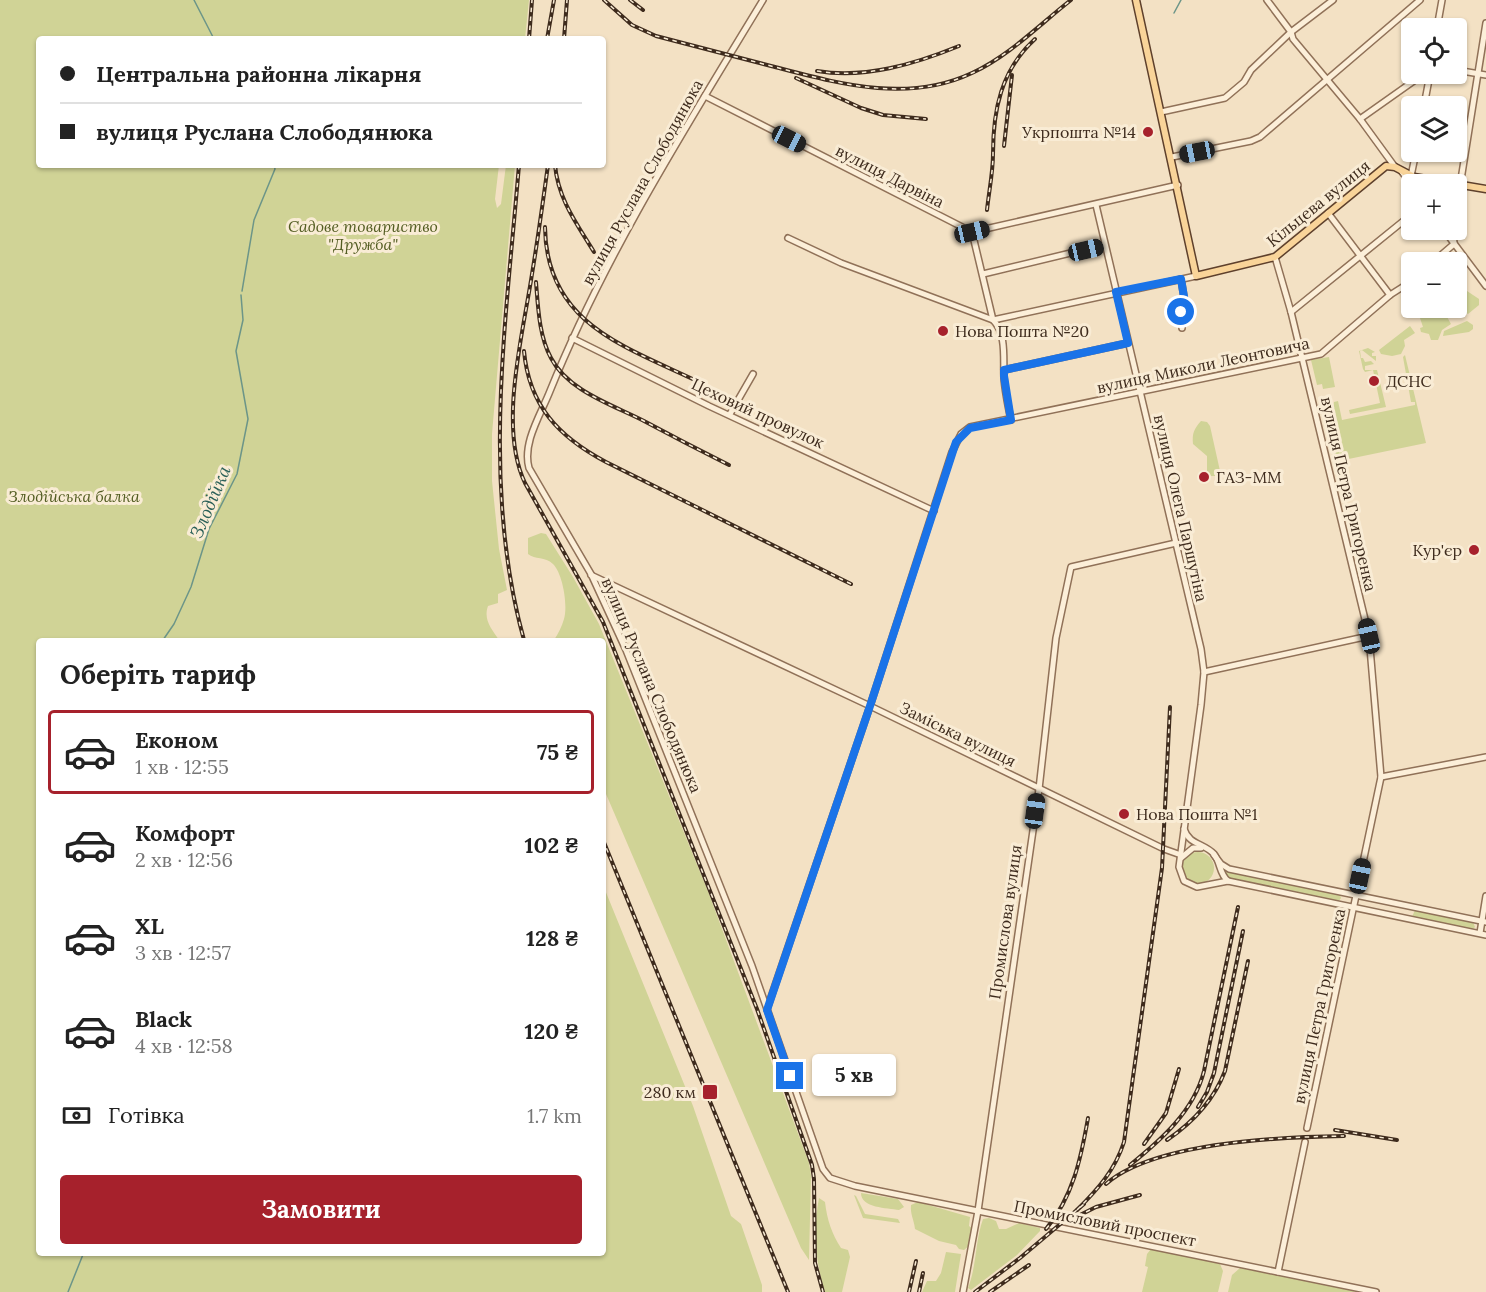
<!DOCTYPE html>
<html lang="uk">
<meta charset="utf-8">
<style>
body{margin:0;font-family:Lora,serif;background:#f6f6f6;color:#222;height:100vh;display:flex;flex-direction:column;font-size:22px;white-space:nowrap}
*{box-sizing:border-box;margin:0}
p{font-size:20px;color:#767676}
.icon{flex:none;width:33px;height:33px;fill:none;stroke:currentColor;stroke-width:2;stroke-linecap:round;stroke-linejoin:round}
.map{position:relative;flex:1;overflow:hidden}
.side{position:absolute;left:36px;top:638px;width:570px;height:618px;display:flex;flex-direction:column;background:#fff;border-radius:6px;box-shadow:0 2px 4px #0004}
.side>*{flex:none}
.top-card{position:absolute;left:36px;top:36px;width:570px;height:132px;border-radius:6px;box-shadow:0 2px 4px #0004;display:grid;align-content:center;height:132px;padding:0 24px;background:#fff}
.controls{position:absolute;left:1401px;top:18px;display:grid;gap:12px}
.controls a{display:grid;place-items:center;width:66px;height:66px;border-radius:6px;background:#fff;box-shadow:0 2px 4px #0004;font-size:30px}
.end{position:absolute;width:27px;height:27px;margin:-14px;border:8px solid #1a73e8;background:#fff;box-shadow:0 0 0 3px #fff}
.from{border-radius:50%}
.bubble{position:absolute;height:42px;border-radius:6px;background:#fff;box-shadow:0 2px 4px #0004;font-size:20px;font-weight:700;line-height:42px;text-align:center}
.car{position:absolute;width:18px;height:36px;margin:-18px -9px;border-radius:8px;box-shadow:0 0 4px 2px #0007;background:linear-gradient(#222 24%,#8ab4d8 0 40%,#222 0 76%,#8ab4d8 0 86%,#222 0)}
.top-card b{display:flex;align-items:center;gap:21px;height:57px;font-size:22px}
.top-card b+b{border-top:2px solid #e0e0e0}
.top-card i{width:15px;height:15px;background:#222}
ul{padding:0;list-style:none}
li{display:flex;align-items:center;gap:18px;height:84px;margin:0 12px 9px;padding:0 12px;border:3px solid transparent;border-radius:6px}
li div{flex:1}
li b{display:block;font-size:22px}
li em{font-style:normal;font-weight:700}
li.selected{border-color:#a6212c}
li>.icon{width:54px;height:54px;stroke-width:1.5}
h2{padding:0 24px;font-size:27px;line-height:72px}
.pay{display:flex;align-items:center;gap:15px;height:66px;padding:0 24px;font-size:22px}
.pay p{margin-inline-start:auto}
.action{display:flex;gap:12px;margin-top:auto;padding:12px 24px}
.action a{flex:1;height:69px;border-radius:6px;background:#a6212c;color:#fff;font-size:24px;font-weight:700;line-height:69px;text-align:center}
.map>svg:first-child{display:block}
.green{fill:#d0d396}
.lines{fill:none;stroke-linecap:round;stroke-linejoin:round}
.stream{stroke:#6c9588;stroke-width:1.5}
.minor-casing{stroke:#907158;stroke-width:8}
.major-casing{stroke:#5e402c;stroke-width:9}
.minor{stroke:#fcefd9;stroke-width:5}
.major{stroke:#f9d499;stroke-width:6}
.rail-casing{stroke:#3e2b1d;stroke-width:4}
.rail{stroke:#f9ecd5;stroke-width:1.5;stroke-dasharray:4.5;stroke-linecap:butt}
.route{stroke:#1a73e8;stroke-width:8}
.poi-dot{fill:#a6212c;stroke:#f9ecd5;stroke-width:2}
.labels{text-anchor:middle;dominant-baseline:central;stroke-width:6;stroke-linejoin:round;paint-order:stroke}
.poi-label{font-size:16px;fill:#3e2b1d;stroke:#f9ecd5;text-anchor:start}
.street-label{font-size:16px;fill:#3e2b1d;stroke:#f9ecd5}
.park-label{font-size:16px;font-style:italic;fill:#535d22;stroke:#f9ecd5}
.water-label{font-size:18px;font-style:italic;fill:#2b6058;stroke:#f9ecd5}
</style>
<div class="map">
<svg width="1486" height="1292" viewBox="0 0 1486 1292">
<rect width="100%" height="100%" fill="#f3e1c4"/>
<!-- green -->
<g class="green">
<path d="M0 0H529L525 39H39V165H499L495 199 497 208 501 204 506 165H515L492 434V481L499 549 507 590 498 594V603L488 606C483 620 492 629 499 640H39V1252H603V885L693 1106 731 1216 741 1224 762 1285V1292H0Z"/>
<path d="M1456 276 1467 291 1479 299V305L1468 314C1454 304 1456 292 1456 276Z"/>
<path d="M1411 305 1412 308H1442L1451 324 1442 330 1438 340H1431L1429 334 1421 332 1420 328 1423 327 1420 318 1413 316 1410 306Z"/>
<path d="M1467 321 1473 325V329L1469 332 1443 336 1444 331Z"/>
<path d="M1410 326 1415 333 1404 340 1405 346 1401 354 1392 356 1381 354 1379 350Z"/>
<path d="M1368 348 1375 352 1372 353V356H1376V361L1362 350 1360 351 1361 358H1363L1365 362 1371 361 1374 364 1365 366V370H1377L1386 407 1350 414 1349 410 1380 403 1373 370 1365 372 1363 369 1359 351Z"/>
<path d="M1405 355 1426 443 1334 462 1323 414 1329 413 1328 410 1333 409 1334 402 1338 401 1342 420 1415 405V402H1411L1403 357Z"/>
<path d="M1329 357 1335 387 1323 389 1322 384 1317 385 1311 360Z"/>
<path d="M1201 421 1207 422 1210 426 1220 471 1216 476H1211L1207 471V456L1193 444C1192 433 1194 429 1201 421Z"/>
<path d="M541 533 546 534 573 577 599 624 709 894 809 1163 811 1176 809 1260 801 1248 603 787V640H554C558 634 562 626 564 619 568 606 563 574 553 564 545 556 535 560 528 554V538Z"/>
<circle cx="1198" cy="868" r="16"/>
<path d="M1225 871 1340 895 1341 898 1338 902 1229 880 1224 874Z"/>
<path d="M1415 910 1473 922 1475 927 1473 929H1466L1412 917Z"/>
<path d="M861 1193 898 1199 904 1207 899 1210C887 1208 861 1208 861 1193Z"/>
<path d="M854 1195 856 1196 865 1214 898 1219 900 1223 863 1218Z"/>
<path d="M819 1198 825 1202C827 1220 832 1234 841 1248L848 1250 850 1257 842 1292H825C815 1262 813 1229 819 1198Z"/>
<path d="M918 1202 970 1217 969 1226 973 1229 970 1245 964 1250 959 1249 956 1245 939 1241 915 1229C914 1220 910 1214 911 1205Z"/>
<path d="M989 1218 996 1221 999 1229H1006L1019 1223 1040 1228V1231L1017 1255 971 1290 968 1288C977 1265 975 1241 983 1219Z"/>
<path d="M1151 1249 1220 1264 1223 1271 1218 1292H1142L1148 1267 1145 1266 1147 1254Z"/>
<path d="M946 1252 961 1254 955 1292H922L927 1281H936L941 1273Z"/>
<path d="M1240 1268 1358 1292H1228L1232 1275Z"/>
</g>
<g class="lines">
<!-- stream -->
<g class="stream">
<path d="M194 0 214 39"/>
<path d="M1174 13 1181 0"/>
<path d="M242 291 254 220 275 169 274 165"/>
<path d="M163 640 174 624 191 587 209 529 237 474 248 419 236 351 243 320 241 295"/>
<path d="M68 1292 84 1252"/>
</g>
<!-- minor casing -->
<g class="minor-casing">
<g id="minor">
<path d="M763 0C686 127 606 253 550 391 541 414 522 443 529 468L591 574 626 650 752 966 823 1169 830 1178 855 1186 1376 1292"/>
<path d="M1267 0 1291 32 1293 39 1360 119 1395 167"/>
<path d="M1437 28 1442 0"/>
<path d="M1456 70 1486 75"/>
<path d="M705 96 972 232 1178 185"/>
<path d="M1424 106 1430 74"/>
<path d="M1161 112 1225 98 1244 82 1251 70 1291 32 1333 0"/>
<path d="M1360 119 1418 78 1427 74"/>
<path d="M1172 157 1251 141 1260 137 1420 0"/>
<path d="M1402 172 1412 185"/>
<path d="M1411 176 1416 152"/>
<path d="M1096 205 1201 649 1204 672 1201 705 1179 867 1184 881 1197 887 1228 881 1486 935"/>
<path d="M1456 211 1486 23"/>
<path d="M1328 213 1390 295"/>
<path d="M1444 230 1486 286"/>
<path d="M972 232 993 320C1007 334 1003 360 1004 378 1005 392 1008 406 1011 420"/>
<path d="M788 238 841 263 993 320 1196 276"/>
<path d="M1275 257 1291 312 1369 636 1381 777 1307 1128"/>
<path d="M1433 262 1454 244 1453 230"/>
<path d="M983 274 1104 245"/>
<path d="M1181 279 1185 303 1181 312 1182 328"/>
<path d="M1291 312 1412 214"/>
<path d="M572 338 709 406 934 511"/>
<path d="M1004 370 1128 343"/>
<path d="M730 414 753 374"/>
<path d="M591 575 870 706 1164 849 1181 855"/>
<path d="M1204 672 1369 636"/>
<path d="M1381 777 1486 757"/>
<path d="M1184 829C1189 845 1204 843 1214 854 1221 863 1219 874 1228 881"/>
<path d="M1214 855 1221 864 1229 869 1486 922"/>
<path d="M1181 858 1193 848H1201"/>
<path d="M1480 933 1486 896"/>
<path d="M767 1009 870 706 952 452 961 434 970 427 1321 354 1390 295 1412 281"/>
<path d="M1278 1272 1305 1142"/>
<path d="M963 1292 978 1211 1039 789 1056 638 1071 567 1176 543"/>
</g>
</g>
<!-- major casing -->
<g class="major-casing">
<path id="major" d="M1136 0 1196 276 1275 257 1386 166 1395 167 1414 177 1486 189"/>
</g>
<!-- minor -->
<use href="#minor" class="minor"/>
<!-- major -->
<use href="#major" class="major"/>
<!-- rail casing -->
<g class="rail-casing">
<g id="rail">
<path d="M604 0 632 25 656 36C694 46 733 56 771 66 837 83 906 104 972 73 1009 56 1039 25 1071 0"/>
<path d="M630 0 643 10"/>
<path d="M529 39 532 0"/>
<path d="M547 39 554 0"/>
<path d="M564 39 567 0"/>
<path d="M817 71C865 79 915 64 959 46"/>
<path d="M796 78 861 108 883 115 926 119"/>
<path d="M1004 146 1012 75"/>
<path d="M519 165C506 323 481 486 524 640"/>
<path d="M548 165C543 201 538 238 532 274 523 334 498 427 525 483L603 622 757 1009 812 1165 814 1179 815 1263 823 1292"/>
<path d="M555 165C558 199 577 224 594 252"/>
<path d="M987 210C989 191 993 172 993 154 993 110 1001 70 1035 39"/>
<path d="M545 227C546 325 627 347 701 383"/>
<path d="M536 282C538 307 539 336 551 358 568 391 613 405 644 421 672 436 701 451 729 465"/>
<path d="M524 351C529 406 559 437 606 462L851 584"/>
<path d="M603 840 788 1292"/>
<path d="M1198 1107 1207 1092 1214 1073 1243 931"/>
<path d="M1335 1130 1397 1140"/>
<path d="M1167 1140C1192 1123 1214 1100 1225 1071L1248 961"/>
<path d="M1144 1144 1166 1113 1179 1069"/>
<path d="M1130 1165C1161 1140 1194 1111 1204 1071L1238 907"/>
<path d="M1106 1184C1154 1142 1281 1137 1344 1136"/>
<path d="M1077 1210C1098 1189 1115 1170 1124 1142L1162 868 1170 707"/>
<path d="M1078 1216 1096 1207 1140 1195"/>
<path d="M1046 1229C1073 1197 1081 1158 1088 1118"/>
<path d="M909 1292 916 1261"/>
<path d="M919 1292 923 1273"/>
<path d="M975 1292 1020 1258 1084 1204"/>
<path d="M990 1292 1029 1265"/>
</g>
</g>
<!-- rail -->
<use href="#rail" class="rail"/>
</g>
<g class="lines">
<!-- route -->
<path class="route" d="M790 1076 767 1010 870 706 956 442 970 428 1011 420 1004 376V370L1128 343 1116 292 1181 279 1185 303 1181 312"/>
</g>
<!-- markers -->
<g class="poi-dot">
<circle cx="1148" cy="132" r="6"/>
<circle cx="943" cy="331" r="6"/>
<circle cx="1374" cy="381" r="6"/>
<circle cx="1204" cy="477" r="6"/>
<circle cx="1474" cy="550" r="6"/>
<circle cx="1124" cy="814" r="6"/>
<rect x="702" y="1084" width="16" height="16" rx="3"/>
</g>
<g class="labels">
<!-- poi labels -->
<g class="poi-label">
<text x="1136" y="132" text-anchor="end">Укрпошта №14</text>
<text x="955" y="331">Нова Пошта №20</text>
<text x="1386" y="381">ДСНС</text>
<text x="1216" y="477">ГАЗ-ММ</text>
<text x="1462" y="550" text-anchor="end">Кур'єр</text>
<text x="1136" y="814">Нова Пошта №1</text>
<text x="696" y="1092" text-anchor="end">280 км</text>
</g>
<!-- street labels -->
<g class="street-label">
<text transform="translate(890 176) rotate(27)">вулиця Дарвіна</text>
<text transform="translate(642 182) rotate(-61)">вулиця Руслана Слободянюка</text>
<text transform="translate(1318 203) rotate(-39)">Кільцева вулиця</text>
<text transform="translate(1203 365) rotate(-12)">вулиця Миколи Леонтовича</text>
<text transform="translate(758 413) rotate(25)">Цеховий провулок</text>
<text transform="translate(1349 494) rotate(77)">вулиця Петра Григоренка</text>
<text transform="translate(1181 508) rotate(77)">вулиця Олега Паршутіна</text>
<text transform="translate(652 685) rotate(67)">вулиця Руслана Слободянюка</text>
<text transform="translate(958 734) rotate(26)">Заміська вулиця</text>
<text transform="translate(1005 922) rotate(-82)">Промислова вулиця</text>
<text transform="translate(1319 1006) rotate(-78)">вулиця Петра Григоренка</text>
<text transform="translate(1105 1223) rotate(11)">Промисловий проспект</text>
</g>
<!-- park labels -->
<g class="park-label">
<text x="363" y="226">Садове товариство<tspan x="363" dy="18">"Дружба"</tspan></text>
<text x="74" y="496">Злодійська балка</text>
</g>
<!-- water labels -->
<g class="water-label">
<text transform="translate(210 502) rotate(-67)">Злодійка</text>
</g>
</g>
</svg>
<div class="controls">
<a><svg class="icon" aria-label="locate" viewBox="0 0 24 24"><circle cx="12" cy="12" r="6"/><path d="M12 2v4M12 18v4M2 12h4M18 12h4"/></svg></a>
<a><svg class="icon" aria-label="layers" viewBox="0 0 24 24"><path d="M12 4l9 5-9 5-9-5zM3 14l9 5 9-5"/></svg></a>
<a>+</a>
<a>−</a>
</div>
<i class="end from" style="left:1181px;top:312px"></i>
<i class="end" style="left:790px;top:1076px"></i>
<div class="bubble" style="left:812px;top:1054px;width:84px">5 хв</div>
<i class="car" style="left:789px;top:139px;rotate:117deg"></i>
<i class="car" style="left:1197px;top:152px;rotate:259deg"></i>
<i class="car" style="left:972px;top:232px;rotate:77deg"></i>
<i class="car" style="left:1086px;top:250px;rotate:77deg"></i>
<i class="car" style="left:1369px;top:636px;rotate:347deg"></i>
<i class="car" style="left:1035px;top:811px;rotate:8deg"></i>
<i class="car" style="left:1360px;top:876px;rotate:12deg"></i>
<div class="top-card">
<b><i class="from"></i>Центральна районна лікарня</b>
<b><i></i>вулиця Руслана Слободянюка</b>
</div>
<section class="side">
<h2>Оберіть тариф</h2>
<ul>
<li class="selected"><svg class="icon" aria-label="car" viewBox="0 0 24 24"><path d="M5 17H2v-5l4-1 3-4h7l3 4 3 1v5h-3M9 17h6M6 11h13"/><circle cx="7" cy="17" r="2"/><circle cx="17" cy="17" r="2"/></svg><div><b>Економ</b><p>1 хв · 12:55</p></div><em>75 ₴</em></li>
<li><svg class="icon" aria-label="car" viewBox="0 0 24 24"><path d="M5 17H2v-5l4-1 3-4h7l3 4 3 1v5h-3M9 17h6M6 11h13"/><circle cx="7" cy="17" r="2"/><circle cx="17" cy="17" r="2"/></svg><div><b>Комфорт</b><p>2 хв · 12:56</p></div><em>102 ₴</em></li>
<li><svg class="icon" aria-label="car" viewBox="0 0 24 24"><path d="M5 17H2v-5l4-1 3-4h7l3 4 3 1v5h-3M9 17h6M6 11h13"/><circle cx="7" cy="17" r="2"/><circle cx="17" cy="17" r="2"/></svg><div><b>XL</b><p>3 хв · 12:57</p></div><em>128 ₴</em></li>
<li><svg class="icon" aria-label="car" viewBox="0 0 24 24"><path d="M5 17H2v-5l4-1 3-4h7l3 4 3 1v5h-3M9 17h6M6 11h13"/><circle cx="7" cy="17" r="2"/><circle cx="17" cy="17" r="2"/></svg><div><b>Black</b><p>4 хв · 12:58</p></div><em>120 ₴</em></li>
</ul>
<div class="pay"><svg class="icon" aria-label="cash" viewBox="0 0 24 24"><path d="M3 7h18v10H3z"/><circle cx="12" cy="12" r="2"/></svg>Готівка<p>1.7 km</p></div>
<div class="action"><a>Замовити</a></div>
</section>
</div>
